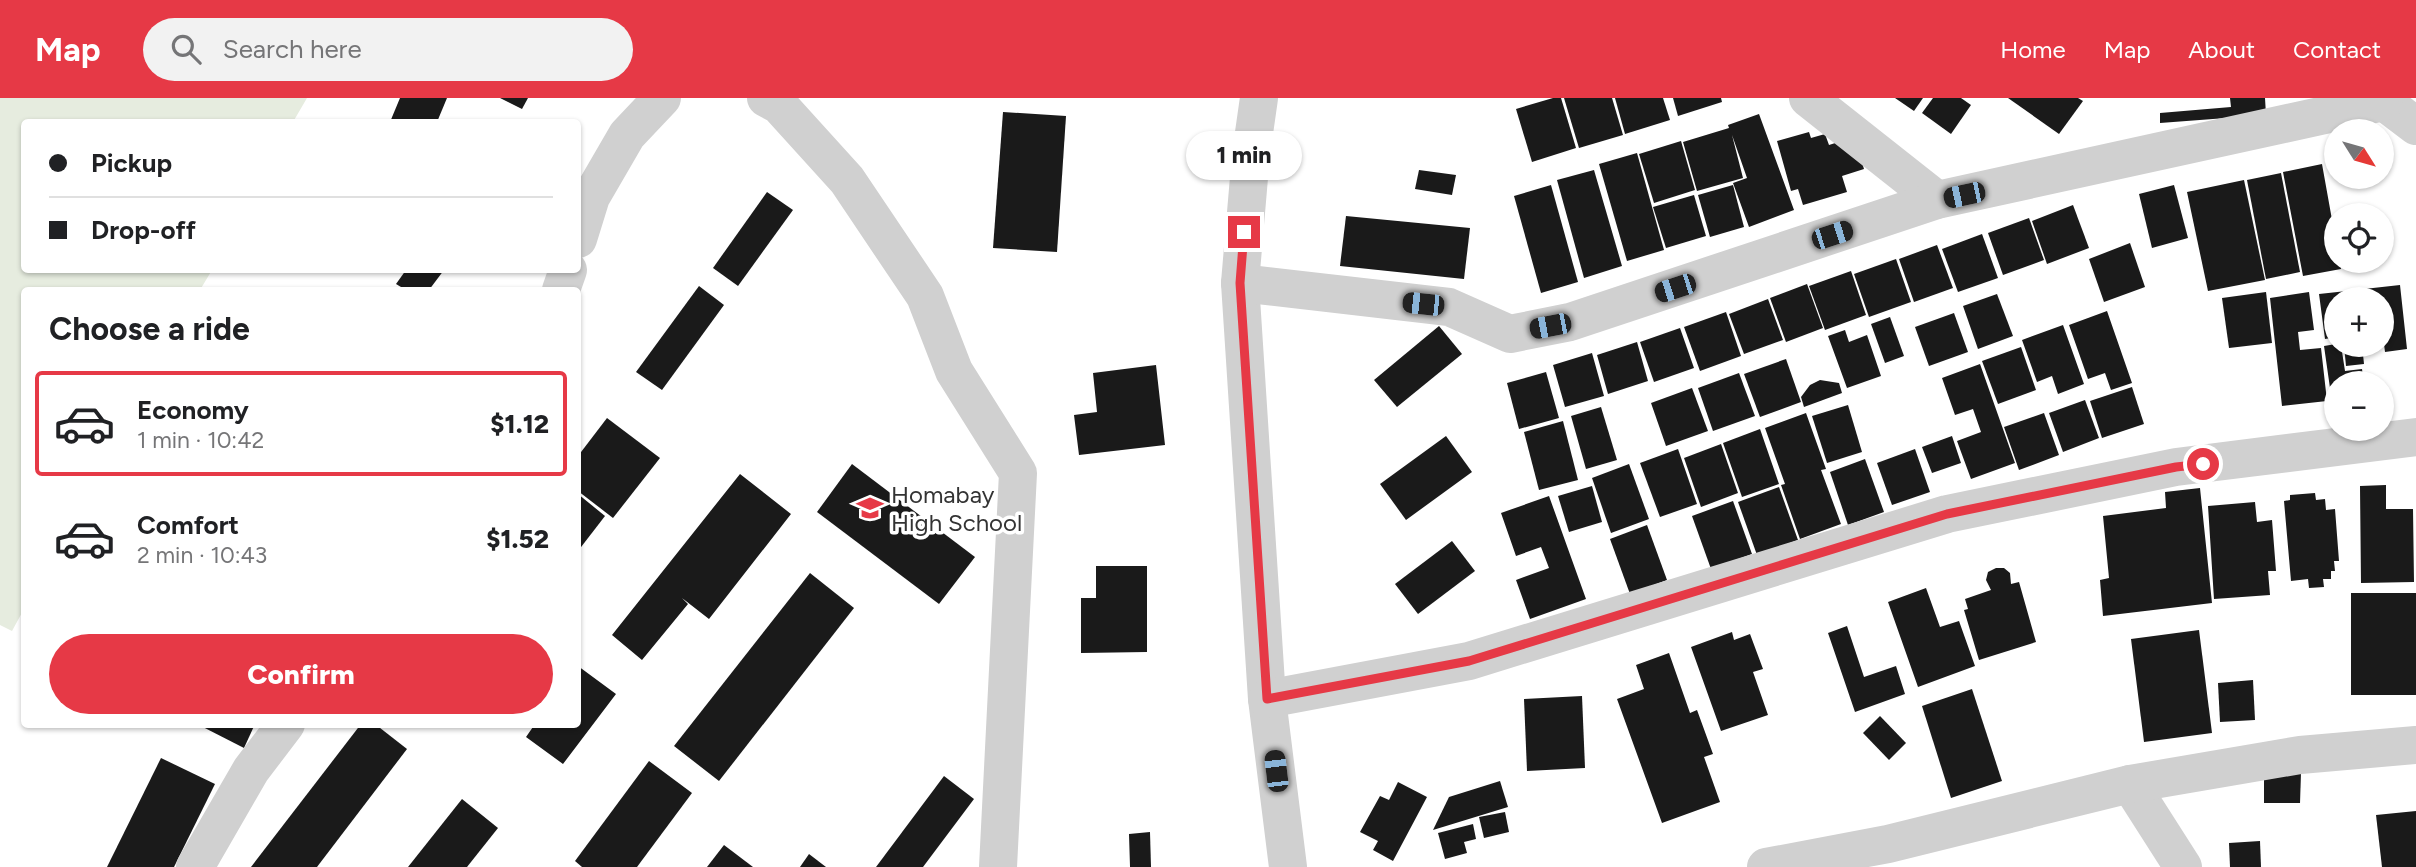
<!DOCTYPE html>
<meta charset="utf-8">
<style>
body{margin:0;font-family:Figtree,sans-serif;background:#f2f2f2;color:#202124;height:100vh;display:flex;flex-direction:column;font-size:26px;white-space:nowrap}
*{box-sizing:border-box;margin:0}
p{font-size:23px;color:#757577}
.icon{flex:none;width:38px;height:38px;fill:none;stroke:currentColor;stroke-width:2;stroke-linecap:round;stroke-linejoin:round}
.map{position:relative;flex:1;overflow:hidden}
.side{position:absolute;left:21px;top:189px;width:560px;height:441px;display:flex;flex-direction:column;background:#fff;border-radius:7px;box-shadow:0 2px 5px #0004}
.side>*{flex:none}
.top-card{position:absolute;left:21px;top:21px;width:560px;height:154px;border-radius:7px;box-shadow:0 2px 5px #0004;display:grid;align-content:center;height:154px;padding:0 28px;background:#fff}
.needle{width:46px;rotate:127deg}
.buttons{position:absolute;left:2324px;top:21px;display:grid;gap:14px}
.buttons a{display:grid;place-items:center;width:70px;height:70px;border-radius:50%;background:#fff;box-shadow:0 2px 5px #0004;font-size:35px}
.end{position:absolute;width:32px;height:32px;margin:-16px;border:9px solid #e63946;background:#fff;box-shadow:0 0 0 4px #fff}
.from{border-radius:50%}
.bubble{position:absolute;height:49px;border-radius:24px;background:#fff;box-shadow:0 2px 5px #0004;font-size:23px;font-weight:800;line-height:49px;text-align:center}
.car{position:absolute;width:21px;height:42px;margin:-21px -10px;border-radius:9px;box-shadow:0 0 5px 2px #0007;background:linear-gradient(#222 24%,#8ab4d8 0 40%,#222 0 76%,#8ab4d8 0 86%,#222 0)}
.top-card b{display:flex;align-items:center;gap:24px;height:66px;font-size:26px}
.top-card b+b{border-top:2px solid #e0e0e0}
.top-card i{width:18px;height:18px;background:#202124}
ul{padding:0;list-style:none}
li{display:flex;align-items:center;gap:21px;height:105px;margin:0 14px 10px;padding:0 14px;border:4px solid transparent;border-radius:7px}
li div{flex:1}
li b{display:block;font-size:26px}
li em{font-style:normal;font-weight:800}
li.active{border-color:#e63946}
li>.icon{width:63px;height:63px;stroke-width:1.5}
h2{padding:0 28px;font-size:32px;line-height:84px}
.primary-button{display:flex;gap:14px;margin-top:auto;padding:14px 28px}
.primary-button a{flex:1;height:80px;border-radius:42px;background:#e63946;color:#fff;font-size:28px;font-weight:800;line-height:80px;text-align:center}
header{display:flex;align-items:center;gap:42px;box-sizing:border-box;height:98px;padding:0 35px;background:#e63946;color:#fff}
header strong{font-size:33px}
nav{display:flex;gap:38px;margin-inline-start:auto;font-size:24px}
.search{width:490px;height:63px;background:#f2f2f2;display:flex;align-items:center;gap:18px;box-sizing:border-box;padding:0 24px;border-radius:38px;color:#757577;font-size:26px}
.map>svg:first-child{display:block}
.green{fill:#e6ecdf}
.building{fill:#1a1a1a}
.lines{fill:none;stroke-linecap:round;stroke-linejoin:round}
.minor{stroke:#d0d0d0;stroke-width:38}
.route{stroke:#e63946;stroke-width:9}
.labels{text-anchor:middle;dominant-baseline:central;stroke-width:7;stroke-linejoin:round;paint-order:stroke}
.poi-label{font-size:24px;fill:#333;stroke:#fff;text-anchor:start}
</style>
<header>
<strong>Map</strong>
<div class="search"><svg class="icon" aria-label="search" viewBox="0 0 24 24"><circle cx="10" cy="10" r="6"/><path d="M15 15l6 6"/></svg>Search here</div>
<nav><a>Home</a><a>Map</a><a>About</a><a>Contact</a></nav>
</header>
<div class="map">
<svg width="2416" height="769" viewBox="0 0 2416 769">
<rect width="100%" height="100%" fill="#fff"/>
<!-- green -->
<path class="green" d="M0 0H307L293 24H24V172H212L200 192H24V511L12 533 0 527Z"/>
<!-- building -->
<g class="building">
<path d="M400 0H447L437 24H390Z"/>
<path d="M500 0H528L522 11Z"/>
<path d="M1553 0H1561L1576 50 1532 64 1516 11Z"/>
<path d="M1564 0H1612L1623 37 1579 50Z"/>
<path d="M1615 0H1663L1670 22 1625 36Z"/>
<path d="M1673 0H1721L1722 4 1678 18Z"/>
<path d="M1895 0H1923L1914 13Z"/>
<path d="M1933 0H1961L1971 7 1951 36 1922 15Z"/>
<path d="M2008 0H2078L2083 3 2059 36Z"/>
<path d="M2230 0H2265L2266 17 2160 25V15L2231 9Z"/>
<path d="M1003 14 1066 18 1057 154 993 150Z"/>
<path d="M1759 16 1794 112 1749 129 1733 85 1747 80 1732 37 1743 80 1697 93 1683 44 1729 30 1728 27Z"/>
<path d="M1809 34 1811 40 1825 36 1829 47 1854 39 1864 71 1842 78 1847 94 1803 107 1798 91 1791 93 1777 43Z"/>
<path d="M1681 43 1695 92 1654 105 1639 56Z"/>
<path d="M1637 55 1664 152 1627 163 1599 66Z"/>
<path d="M2322 66 2336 144V163H2340L2341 171 2303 178 2283 74Z"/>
<path d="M1419 72 1456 77 1452 97 1415 91Z"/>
<path d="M1594 72 1622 168 1584 180 1557 82Z"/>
<path d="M2281 75 2300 174 2266 181 2247 82Z"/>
<path d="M2244 82 2265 182 2208 193 2187 94Z"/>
<path d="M1551 87 1578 184 1541 195 1514 98Z"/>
<path d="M1733 87 1744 129 1710 139 1698 97Z"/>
<path d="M2174 87 2188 140 2152 150 2139 96Z"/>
<path d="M767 94 793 112 738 188 713 170Z"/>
<path d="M1694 97 1706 138 1666 150 1653 109Z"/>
<path d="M2073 107 2089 150 2047 166 2032 123Z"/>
<path d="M1346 118 1470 130 1464 181 1340 168Z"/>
<path d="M2029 120 2044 162 2003 177 1988 135Z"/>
<path d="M1982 136 1998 180 1958 194 1942 151Z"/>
<path d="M2130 145 2145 189 2104 204 2089 161Z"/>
<path d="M1937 147 1953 190 1914 204 1899 161Z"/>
<path d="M1896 161 1911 204 1869 219 1854 176Z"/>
<path d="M406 172H444L429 192H406L396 186Z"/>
<path d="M1851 173 1866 217 1825 232 1809 188Z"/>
<path d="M1807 186 1823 230 1786 244 1770 200Z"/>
<path d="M2400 187 2407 251 2385 254 2382 231V201H2365L2364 191Z"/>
<path d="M699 188 724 207 662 292 636 274Z"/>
<path d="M2356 192 2357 201H2336V239L2325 241 2319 196Z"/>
<path d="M2266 194 2272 245 2229 250 2222 200Z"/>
<path d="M2309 194 2314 232 2298 234 2300 252 2321 250 2327 303 2282 308 2270 200Z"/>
<path d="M1997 196 2013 238 1978 251 1963 208Z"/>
<path d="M1768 201 1783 242 1744 256 1729 216Z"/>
<path d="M2107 213 2132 285 2111 292 2105 275 2088 281 2069 227Z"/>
<path d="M1726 214 1741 258 1700 273 1684 229Z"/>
<path d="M1954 215 1968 254 1929 268 1915 229Z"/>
<path d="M1890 219 1904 258 1885 265 1871 226Z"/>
<path d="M2063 227 2084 286 2058 296 2052 278 2037 284 2022 242Z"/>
<path d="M1439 228 1462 256 1397 309 1374 282Z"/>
<path d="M1680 230 1694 270 1654 284 1640 244Z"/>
<path d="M1845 232 1849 244 1867 237 1881 278 1847 290 1828 238Z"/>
<path d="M1637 244 1648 283 1608 296 1597 257Z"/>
<path d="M2336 246 2341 247 2345 273 2362 271 2364 285H2336V304H2332L2324 248Z"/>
<path d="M2344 247H2362L2364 266 2346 268Z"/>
<path d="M2021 249 2036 292 1998 306 1982 263Z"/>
<path d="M1592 255 1604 298 1565 309 1553 267Z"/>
<path d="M1786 261 1801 304 1760 319 1744 276Z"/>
<path d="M1980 266 2015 365 1971 381 1957 343 1981 334 1973 311 1955 317 1942 280Z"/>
<path d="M1156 267 1165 347 1079 357 1074 317 1097 314 1093 275Z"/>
<path d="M1546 274 1559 320 1519 331 1507 285Z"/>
<path d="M1739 275 1755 318 1713 333 1698 290Z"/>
<path d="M1820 282 1839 285 1842 295 1804 309 1801 299 1810 287Z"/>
<path d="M2132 289 2144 326 2102 340 2090 303Z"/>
<path d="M1692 290 1708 333 1666 348 1651 305Z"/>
<path d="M2085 302 2099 340 2063 354 2049 315Z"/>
<path d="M1848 307 1862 354 1827 365 1812 318Z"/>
<path d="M1601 309 1617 362 1586 371 1571 318Z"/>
<path d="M1806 315 1826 371 1821 372 1841 426 1800 441 1781 387 1785 386 1765 330Z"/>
<path d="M2044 315 2059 357 2019 372 2004 329Z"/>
<path d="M607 320 660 360 613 420 578 393V358Z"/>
<path d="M1563 323 1578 382 1539 392 1524 334Z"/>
<path d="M1760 331 1779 386 1742 399 1723 345Z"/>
<path d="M1446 338 1472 374 1406 422 1380 386Z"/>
<path d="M1952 338 1961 365 1932 375 1922 349Z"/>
<path d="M1721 346 1738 395 1701 409 1684 360Z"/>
<path d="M1678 351 1697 406 1660 419 1640 365Z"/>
<path d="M1915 351 1930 394 1892 407 1877 365Z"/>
<path d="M1865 361 1884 414 1848 427 1830 374Z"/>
<path d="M852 366 975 459 939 506 817 414Z"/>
<path d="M1629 366 1649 421 1611 435 1592 380Z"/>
<path d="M740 376 791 416 709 521 682 500 688 506 642 562 612 537Z"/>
<path d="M2386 387V411H2413L2414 484 2361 485 2360 388Z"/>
<path d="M1592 388 1602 424 1569 434 1558 398Z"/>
<path d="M1779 389 1798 442 1757 457 1738 404Z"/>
<path d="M2200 390 2212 505 2103 518 2100 482 2109 480 2103 418 2166 410 2165 394Z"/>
<path d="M2315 395 2316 402 2325 401 2326 412 2335 411 2339 463H2334L2335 473H2331V481H2323L2324 489 2309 490 2308 481 2291 483 2284 403 2290 402V397Z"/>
<path d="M578 396 605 418 578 453Z"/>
<path d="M1549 398 1586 501 1530 521 1516 482 1549 470 1541 449 1516 458 1501 415Z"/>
<path d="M1733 403 1752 456 1711 471 1692 418Z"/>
<path d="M2255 404 2257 424 2272 422 2276 473H2268L2270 497 2214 501 2208 408Z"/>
<path d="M1647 427 1667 482 1630 496 1610 441Z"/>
<path d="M1452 443 1475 473 1418 516 1395 486Z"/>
<path d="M1096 468H1147V554L1081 555V500H1096Z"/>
<path d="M1996 470H2004L2010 475 2011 486 2019 484 2036 544 1979 562 1964 512 1968 511 1965 501 1991 492 1986 482 1988 474Z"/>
<path d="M810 475 854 510 719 683 674 648Z"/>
<path d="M1926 490 1940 529 1959 523 1975 568 1918 589 1888 504Z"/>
<rect x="2351" y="495" width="65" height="102"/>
<path d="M1847 528 1864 579 1896 568 1905 596 1855 614 1828 535Z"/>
<path d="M2199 532 2212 635 2144 644 2131 541Z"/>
<path d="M1732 534 1734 542 1750 536 1763 571 1753 574 1768 617 1721 633 1691 549Z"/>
<path d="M1669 555 1690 615 1697 612 1713 656 1704 659 1720 704 1662 725 1617 601 1644 591 1636 567Z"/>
<path d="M578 568 616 596 563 666 526 639 535 626H578Z"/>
<path d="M2253 582 2255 622 2220 624 2218 585Z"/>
<path d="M1972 591 2002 683 1951 700 1922 608Z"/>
<path d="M1582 598 1585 670 1527 673 1524 601Z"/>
<path d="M1880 618 1906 645 1889 662 1863 635Z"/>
<path d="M197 626H255L244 650Z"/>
<path d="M361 626H375L407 651 317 769H251Z"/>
<path d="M161 660 215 686 174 769H107Z"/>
<path d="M649 663 692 695 637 769H582L575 763Z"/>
<path d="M2264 675H2301L2300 705H2264Z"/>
<path d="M944 678 974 701 923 769H876Z"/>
<path d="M1500 683 1508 709 1433 732 1449 699Z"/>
<path d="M1398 684 1427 699 1393 763 1373 752 1378 743 1360 734 1380 698 1389 702Z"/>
<path d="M462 701 498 730 467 769H408Z"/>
<path d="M2416 713V769H2382L2376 717Z"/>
<path d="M1505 714 1509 734 1484 740 1479 719Z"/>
<path d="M1473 726 1476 741 1464 744 1467 755 1445 761 1438 735Z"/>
<path d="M1150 734 1151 769H1130L1129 736Z"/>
<path d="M2260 743 2261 769H2230L2229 745Z"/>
<path d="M724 747 753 769H707Z"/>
<path d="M809 756 826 769H800Z"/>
</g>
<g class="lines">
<!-- minor -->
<g class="minor">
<path d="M766 0 779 7 847 82 925 198 954 273 1018 375 998 769"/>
<path d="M1259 0 1251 56 1240 185 1267 601 1288 769"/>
<path d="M1808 0 1937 102"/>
<path d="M2379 0 2416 28"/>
<path d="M578 141 591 99 627 37 662 0"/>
<path d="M1240 185 1449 209 1510 236 1570 224 1937 102 2384 4"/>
<path d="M561 192 568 172"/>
<path d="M1267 601 1469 563 1947 416 2176 369 2416 339"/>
<path d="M2130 686 2183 769"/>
<path d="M195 769 251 672 286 626"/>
<path d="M1766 769 1888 746 2130 686 2300 657 2416 647"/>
</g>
</g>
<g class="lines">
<!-- route -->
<path class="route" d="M1244 134 1240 185 1267 601 1469 563 1947 416 2176 369 2203 366"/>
</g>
<!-- icons -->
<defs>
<g id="school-bare" transform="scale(2.1)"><path d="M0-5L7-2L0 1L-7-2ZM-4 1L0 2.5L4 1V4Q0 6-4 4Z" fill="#e63946" stroke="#fff" stroke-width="2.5" paint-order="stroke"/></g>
</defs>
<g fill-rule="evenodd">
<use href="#school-bare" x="870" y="410"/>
</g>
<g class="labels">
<!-- poi labels -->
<g class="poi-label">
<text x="891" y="396">Homabay<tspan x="891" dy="28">High School</tspan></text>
</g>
</g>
</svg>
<div class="buttons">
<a><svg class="needle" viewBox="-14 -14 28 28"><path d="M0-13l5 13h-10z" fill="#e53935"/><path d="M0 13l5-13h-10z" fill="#757577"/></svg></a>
<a><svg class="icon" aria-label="locate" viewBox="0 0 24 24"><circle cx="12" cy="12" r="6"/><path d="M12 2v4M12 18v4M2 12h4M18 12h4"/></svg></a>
<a>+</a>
<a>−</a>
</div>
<i class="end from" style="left:2203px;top:366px"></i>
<i class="end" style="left:1244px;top:134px"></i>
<div class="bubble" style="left:1186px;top:33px;width:116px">1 min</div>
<i class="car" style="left:1964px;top:97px;rotate:258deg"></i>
<i class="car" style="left:1832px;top:137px;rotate:72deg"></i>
<i class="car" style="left:1675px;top:190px;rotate:252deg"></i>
<i class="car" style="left:1423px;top:206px;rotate:276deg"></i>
<i class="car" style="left:1550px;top:228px;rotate:259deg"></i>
<i class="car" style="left:1276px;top:673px;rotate:353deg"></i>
<div class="top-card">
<b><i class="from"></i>Pickup</b>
<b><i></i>Drop-off</b>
</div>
<section class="side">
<h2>Choose a ride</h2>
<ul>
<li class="active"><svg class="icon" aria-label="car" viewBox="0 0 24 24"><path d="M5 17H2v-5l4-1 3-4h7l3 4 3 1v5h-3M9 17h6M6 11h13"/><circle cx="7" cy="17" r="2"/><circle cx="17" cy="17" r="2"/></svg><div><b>Economy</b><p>1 min · 10:42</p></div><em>$1.12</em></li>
<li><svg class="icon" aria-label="car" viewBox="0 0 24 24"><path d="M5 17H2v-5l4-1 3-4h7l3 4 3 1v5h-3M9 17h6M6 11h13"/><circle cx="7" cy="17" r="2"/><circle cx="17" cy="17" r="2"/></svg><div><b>Comfort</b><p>2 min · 10:43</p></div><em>$1.52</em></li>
</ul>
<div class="primary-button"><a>Confirm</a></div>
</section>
</div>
